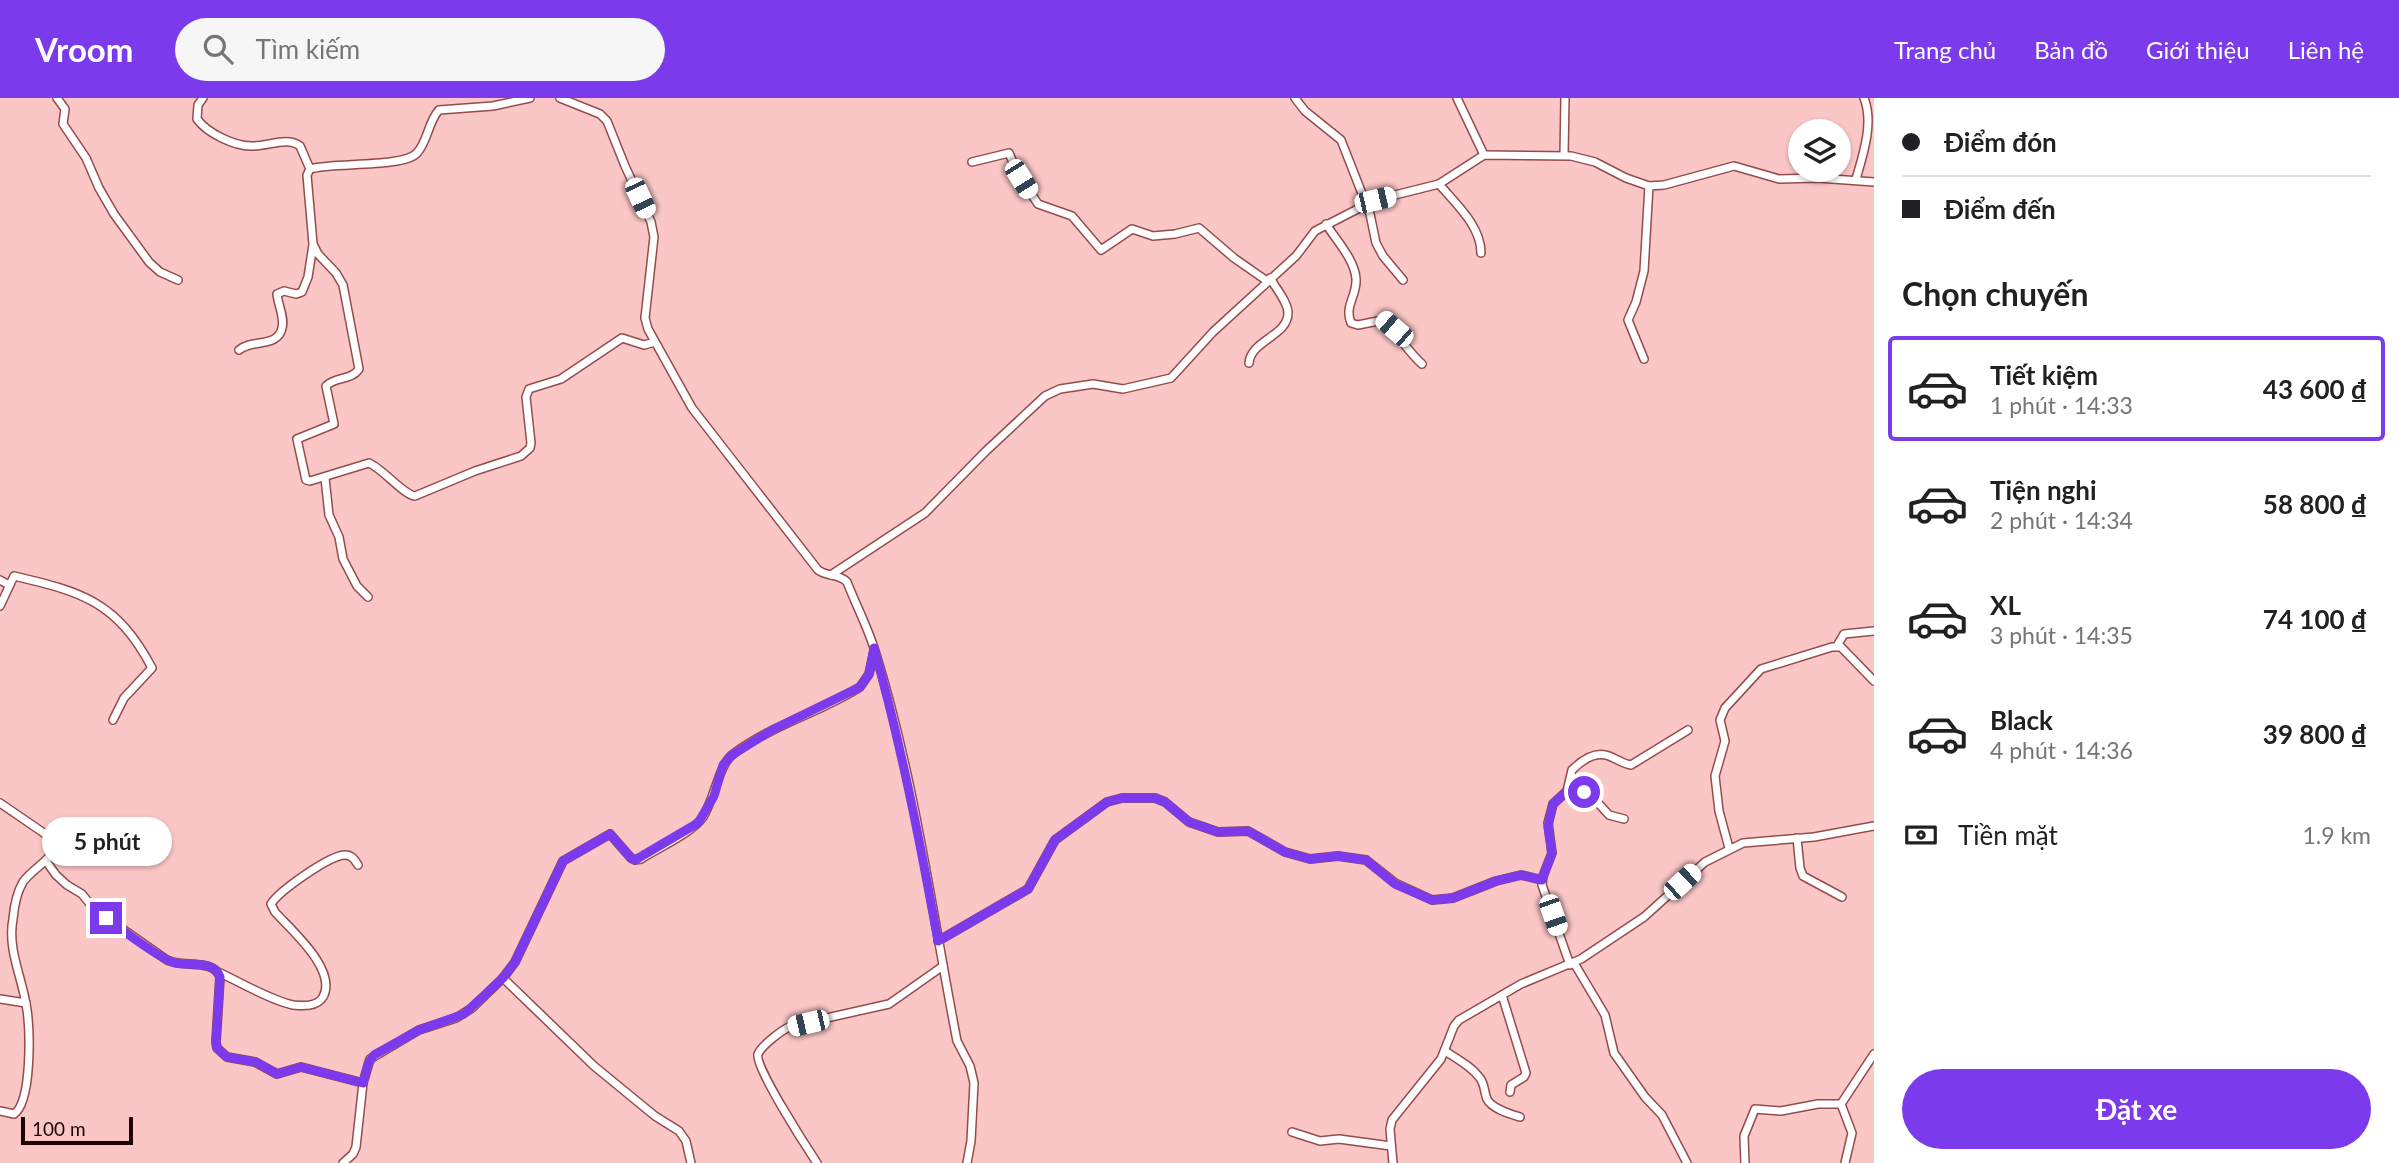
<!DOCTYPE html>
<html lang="vi">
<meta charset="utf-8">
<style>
body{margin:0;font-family:Lato,sans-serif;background:#f6f6f6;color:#202124;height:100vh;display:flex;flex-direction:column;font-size:26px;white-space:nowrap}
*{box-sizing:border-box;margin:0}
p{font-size:23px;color:#757577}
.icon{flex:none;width:38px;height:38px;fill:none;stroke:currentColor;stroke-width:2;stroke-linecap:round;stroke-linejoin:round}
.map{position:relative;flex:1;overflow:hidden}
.drawer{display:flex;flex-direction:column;background:#fff;width:525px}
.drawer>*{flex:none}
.top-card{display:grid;align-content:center;height:154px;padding:0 28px;background:#fff}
.controls{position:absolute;left:1788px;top:21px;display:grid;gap:14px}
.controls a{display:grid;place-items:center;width:63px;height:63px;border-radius:50%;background:#fff;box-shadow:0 2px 5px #0004;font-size:35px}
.scale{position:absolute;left:21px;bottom:18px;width:112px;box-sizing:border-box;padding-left:7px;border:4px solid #1e0405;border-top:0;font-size:19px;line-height:24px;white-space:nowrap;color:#1e0405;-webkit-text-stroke:5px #fbc7c6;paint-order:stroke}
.end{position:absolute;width:32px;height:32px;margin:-16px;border:9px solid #7c3aed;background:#fff;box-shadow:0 0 0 4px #fff}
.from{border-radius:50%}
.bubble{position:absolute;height:49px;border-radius:24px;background:#fff;box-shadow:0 2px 5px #0004;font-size:23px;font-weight:700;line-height:49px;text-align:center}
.car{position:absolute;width:21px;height:42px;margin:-21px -10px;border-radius:9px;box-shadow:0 0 5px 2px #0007;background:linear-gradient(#fff 24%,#345 0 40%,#fff 0 76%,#345 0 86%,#fff 0)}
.top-card b{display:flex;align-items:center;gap:24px;height:66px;font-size:26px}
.top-card b+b{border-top:2px solid #e0e0e0}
.top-card i{width:18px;height:18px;background:#202124}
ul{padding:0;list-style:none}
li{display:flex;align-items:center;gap:21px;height:105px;margin:0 14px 10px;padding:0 14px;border:4px solid transparent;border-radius:7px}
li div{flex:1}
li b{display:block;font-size:26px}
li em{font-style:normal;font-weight:700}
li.selected{border-color:#7c3aed}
li>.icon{width:63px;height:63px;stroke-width:1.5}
h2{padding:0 28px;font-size:32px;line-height:84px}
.pay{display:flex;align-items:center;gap:18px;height:77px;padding:0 28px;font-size:26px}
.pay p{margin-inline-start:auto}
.cta{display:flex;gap:14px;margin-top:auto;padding:14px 28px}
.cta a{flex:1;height:80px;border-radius:42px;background:#7c3aed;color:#fff;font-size:28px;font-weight:700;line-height:80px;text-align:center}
header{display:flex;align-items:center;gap:42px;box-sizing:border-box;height:98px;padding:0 35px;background:#7c3aed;color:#fff}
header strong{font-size:33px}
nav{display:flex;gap:38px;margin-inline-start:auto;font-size:24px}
.search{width:490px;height:63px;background:#f6f6f6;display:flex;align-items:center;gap:18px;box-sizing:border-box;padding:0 24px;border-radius:38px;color:#757577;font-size:26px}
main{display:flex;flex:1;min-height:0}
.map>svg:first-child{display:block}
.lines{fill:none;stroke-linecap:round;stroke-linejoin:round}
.street-casing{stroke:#954b4d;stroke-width:10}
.street{stroke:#fff;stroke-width:7}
.route{stroke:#7c3aed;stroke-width:9}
</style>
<header>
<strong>Vroom</strong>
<div class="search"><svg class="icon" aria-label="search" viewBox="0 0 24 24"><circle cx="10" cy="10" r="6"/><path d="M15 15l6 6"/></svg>Tìm kiếm</div>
<nav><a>Trang chủ</a><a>Bản đồ</a><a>Giới thiệu</a><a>Liên hệ</a></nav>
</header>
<main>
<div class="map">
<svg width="1874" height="1065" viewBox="0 0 1874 1065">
<rect width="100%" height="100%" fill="#fbc7c6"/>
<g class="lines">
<!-- street casing -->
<g class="street-casing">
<g id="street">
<path d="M57 0 65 11 63 26 86 60 99 90 114 116 149 164 160 174 178 182"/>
<path d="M203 0 198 7 197 21C207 35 234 48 251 48 267 49 287 38 300 48L310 71 307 77 313 146 318 156 336 175 343 187 359 271C351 283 335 278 326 288L334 326 297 341 306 382 310 383 369 365C383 371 404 397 415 398L475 373 521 358 530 350 531 345 526 299 529 291 561 281 622 240 644 247 655 244"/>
<path d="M560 0 600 16 607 23 625 68 651 124 654 139 645 220 648 231 692 310 818 472C827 479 838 475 847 484 856 507 868 530 875 553 914 678 932 814 957 943L970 968 974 985 971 1043 967 1065"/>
<path d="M1295 0 1305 13 1341 42 1370 116 1376 145 1383 158 1403 182"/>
<path d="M1457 0 1484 57"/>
<path d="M1564 57 1565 0"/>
<path d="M972 64 1009 55 1018 76 1038 106 1072 118 1101 152 1132 131 1153 138 1175 136 1199 130 1234 160 1267 183"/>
<path d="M310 71C333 64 403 70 417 55 428 43 428 24 439 12L493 8 530 0"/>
<path d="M1856 81C1863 57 1874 25 1864 0"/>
<path d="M1439 86C1456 106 1481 128 1481 155"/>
<path d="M1326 126C1336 142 1355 162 1356 181 1357 198 1344 208 1351 225L1358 227 1383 222C1398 235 1407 253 1422 266"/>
<path d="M239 252C251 241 278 250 282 230 285 220 278 207 277 196L284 193 296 196 302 194 308 179 313 147"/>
<path d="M1644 261 1628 222 1636 204 1644 173 1649 88"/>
<path d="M1249 265C1251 242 1288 238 1288 215 1288 204 1275 189 1270 180"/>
<path d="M325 380 329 417 339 439 343 461 357 488 368 499"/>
<path d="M831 477 925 415 986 353 1045 298 1060 291 1093 286 1123 291 1171 280 1213 234 1296 158 1315 133 1375 102 1439 86 1484 57 1571 58 1595 64 1626 80 1649 88 1664 87 1734 68 1779 81 1818 80 1874 84"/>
<path d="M0 482 9 487"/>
<path d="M0 508 14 478C83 494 117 504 152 570L124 600 113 622"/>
<path d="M1837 548 1844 536 1874 533"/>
<path d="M1567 693 1589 695 1609 717 1624 721"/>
<path d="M0 705 54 742 56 749C49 764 32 771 23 784 17 794 14 810 13 821 7 852 23 881 27 912 30 933 32 1004 14 1016L0 1013"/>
<path d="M1797 740 1800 770 1803 778 1842 799"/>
<path d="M1729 750 1719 713 1715 678 1725 643 1720 622 1725 610 1761 571 1832 549H1841L1874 583"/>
<path d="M46 763 56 777 67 787 82 796 94 811 167 862C183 870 213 860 220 879L216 944 217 950 227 959 255 964 277 976 301 969 363 985"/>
<path d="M938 843 1028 791 1055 742 1107 704 1122 700H1155L1165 704 1189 724 1218 734 1248 733 1285 754 1310 761 1338 758 1366 762 1395 785 1432 802 1453 800 1496 783 1521 777 1542 782"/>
<path d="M1574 865 1605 917 1614 955 1645 999 1662 1017 1687 1065"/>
<path d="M1570 867 1542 787 1543 778 1552 755 1548 725 1553 706 1567 693 1572 672C1581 663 1595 653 1609 658 1617 661 1623 666 1631 667L1688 632"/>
<path d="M218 874C240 884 270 902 293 907 303 908 317 909 323 899 338 872 291 832 275 814L271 806C279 793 330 757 345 757 352 757 355 762 358 767"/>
<path d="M503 880 594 968 655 1018 679 1033 686 1043 691 1065"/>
<path d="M1502 897 1526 975 1524 979 1511 987 1510 994"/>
<path d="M0 901 26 905"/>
<path d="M1445 953C1457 961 1471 968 1480 980 1485 987 1484 994 1487 1001 1492 1011 1510 1016 1520 1019"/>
<path d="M1292 1034 1320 1043 1339 1041 1391 1048"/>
<path d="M343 1065 353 1056 356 1049 363 985 370 961 419 932 456 920 472 910 503 880 515 864 563 763 610 736 631 760 635 762 641 761C658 750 692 735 703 719 714 702 719 667 732 657 771 627 819 615 860 589L869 576 874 553"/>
<path d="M817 1065C807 1050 754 968 758 956 762 947 782 932 791 928L889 906 943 868"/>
<path d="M1393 1065 1390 1031 1392 1022 1441 961 1454 928 1459 922 1521 886 1581 861 1644 819 1705 764 1743 745 1814 739 1874 728"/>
<path d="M1745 1065 1744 1038 1755 1011 1781 1013 1818 1006H1841"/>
<path d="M1845 1065 1852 1035 1841 1006 1874 956"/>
</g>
</g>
<!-- street -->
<use href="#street" class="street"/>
</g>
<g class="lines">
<!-- route -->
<path class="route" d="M106 820C118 829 163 863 175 865 190 868 214 862 220 879L216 944 217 950 227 959 256 964 277 976 301 969 363 985 368 966 374 957 419 932 464 916 503 880 515 864 563 763 610 736 631 760 635 762 698 725 714 698 723 667 732 657 772 632 860 589 869 576 874 550C901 646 920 744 938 843L1028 791 1055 742 1107 704 1122 700H1155L1165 704 1189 724 1218 734 1248 733 1285 754 1310 761 1338 758 1366 762 1395 786 1432 802 1453 800 1496 783 1521 777 1542 782 1552 755 1548 729 1553 706 1567 693 1584 694"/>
</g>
</svg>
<div class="controls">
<a><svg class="icon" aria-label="layers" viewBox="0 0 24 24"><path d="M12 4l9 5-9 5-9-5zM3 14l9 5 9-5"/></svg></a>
</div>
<div class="scale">100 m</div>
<i class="end from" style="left:1584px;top:694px"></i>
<i class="end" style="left:106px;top:820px"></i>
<div class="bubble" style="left:42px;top:719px;width:130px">5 phút</div>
<i class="car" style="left:1021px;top:81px;rotate:148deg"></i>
<i class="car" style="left:640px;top:100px;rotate:155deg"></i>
<i class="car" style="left:1375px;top:102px;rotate:77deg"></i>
<i class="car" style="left:1394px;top:231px;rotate:311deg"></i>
<i class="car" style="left:1682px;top:784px;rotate:47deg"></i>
<i class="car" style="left:1553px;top:817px;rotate:161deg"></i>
<i class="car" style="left:808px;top:925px;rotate:257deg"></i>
</div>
<section class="drawer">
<div class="top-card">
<b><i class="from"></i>Điểm đón</b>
<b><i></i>Điểm đến</b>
</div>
<h2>Chọn chuyến</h2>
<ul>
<li class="selected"><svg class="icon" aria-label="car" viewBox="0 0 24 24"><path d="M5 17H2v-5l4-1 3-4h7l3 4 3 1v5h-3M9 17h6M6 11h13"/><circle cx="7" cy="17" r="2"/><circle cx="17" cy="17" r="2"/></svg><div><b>Tiết kiệm</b><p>1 phút · 14:33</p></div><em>43 600 ₫</em></li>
<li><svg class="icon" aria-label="car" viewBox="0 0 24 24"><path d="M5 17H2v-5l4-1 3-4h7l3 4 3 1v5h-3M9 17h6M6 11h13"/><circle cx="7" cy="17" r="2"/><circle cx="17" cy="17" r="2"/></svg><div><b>Tiện nghi</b><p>2 phút · 14:34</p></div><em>58 800 ₫</em></li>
<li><svg class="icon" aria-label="car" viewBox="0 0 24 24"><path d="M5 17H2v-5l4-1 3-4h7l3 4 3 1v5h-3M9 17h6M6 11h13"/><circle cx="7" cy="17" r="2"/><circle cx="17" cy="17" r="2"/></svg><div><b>XL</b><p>3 phút · 14:35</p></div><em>74 100 ₫</em></li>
<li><svg class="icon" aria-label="car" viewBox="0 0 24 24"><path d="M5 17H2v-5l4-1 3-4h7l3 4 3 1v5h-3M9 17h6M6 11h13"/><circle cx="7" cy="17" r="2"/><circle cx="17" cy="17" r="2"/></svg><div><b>Black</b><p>4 phút · 14:36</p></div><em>39 800 ₫</em></li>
</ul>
<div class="pay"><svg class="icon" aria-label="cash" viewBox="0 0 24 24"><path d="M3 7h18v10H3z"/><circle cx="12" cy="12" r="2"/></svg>Tiền mặt<p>1.9 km</p></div>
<div class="cta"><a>Đặt xe</a></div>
</section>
</main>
